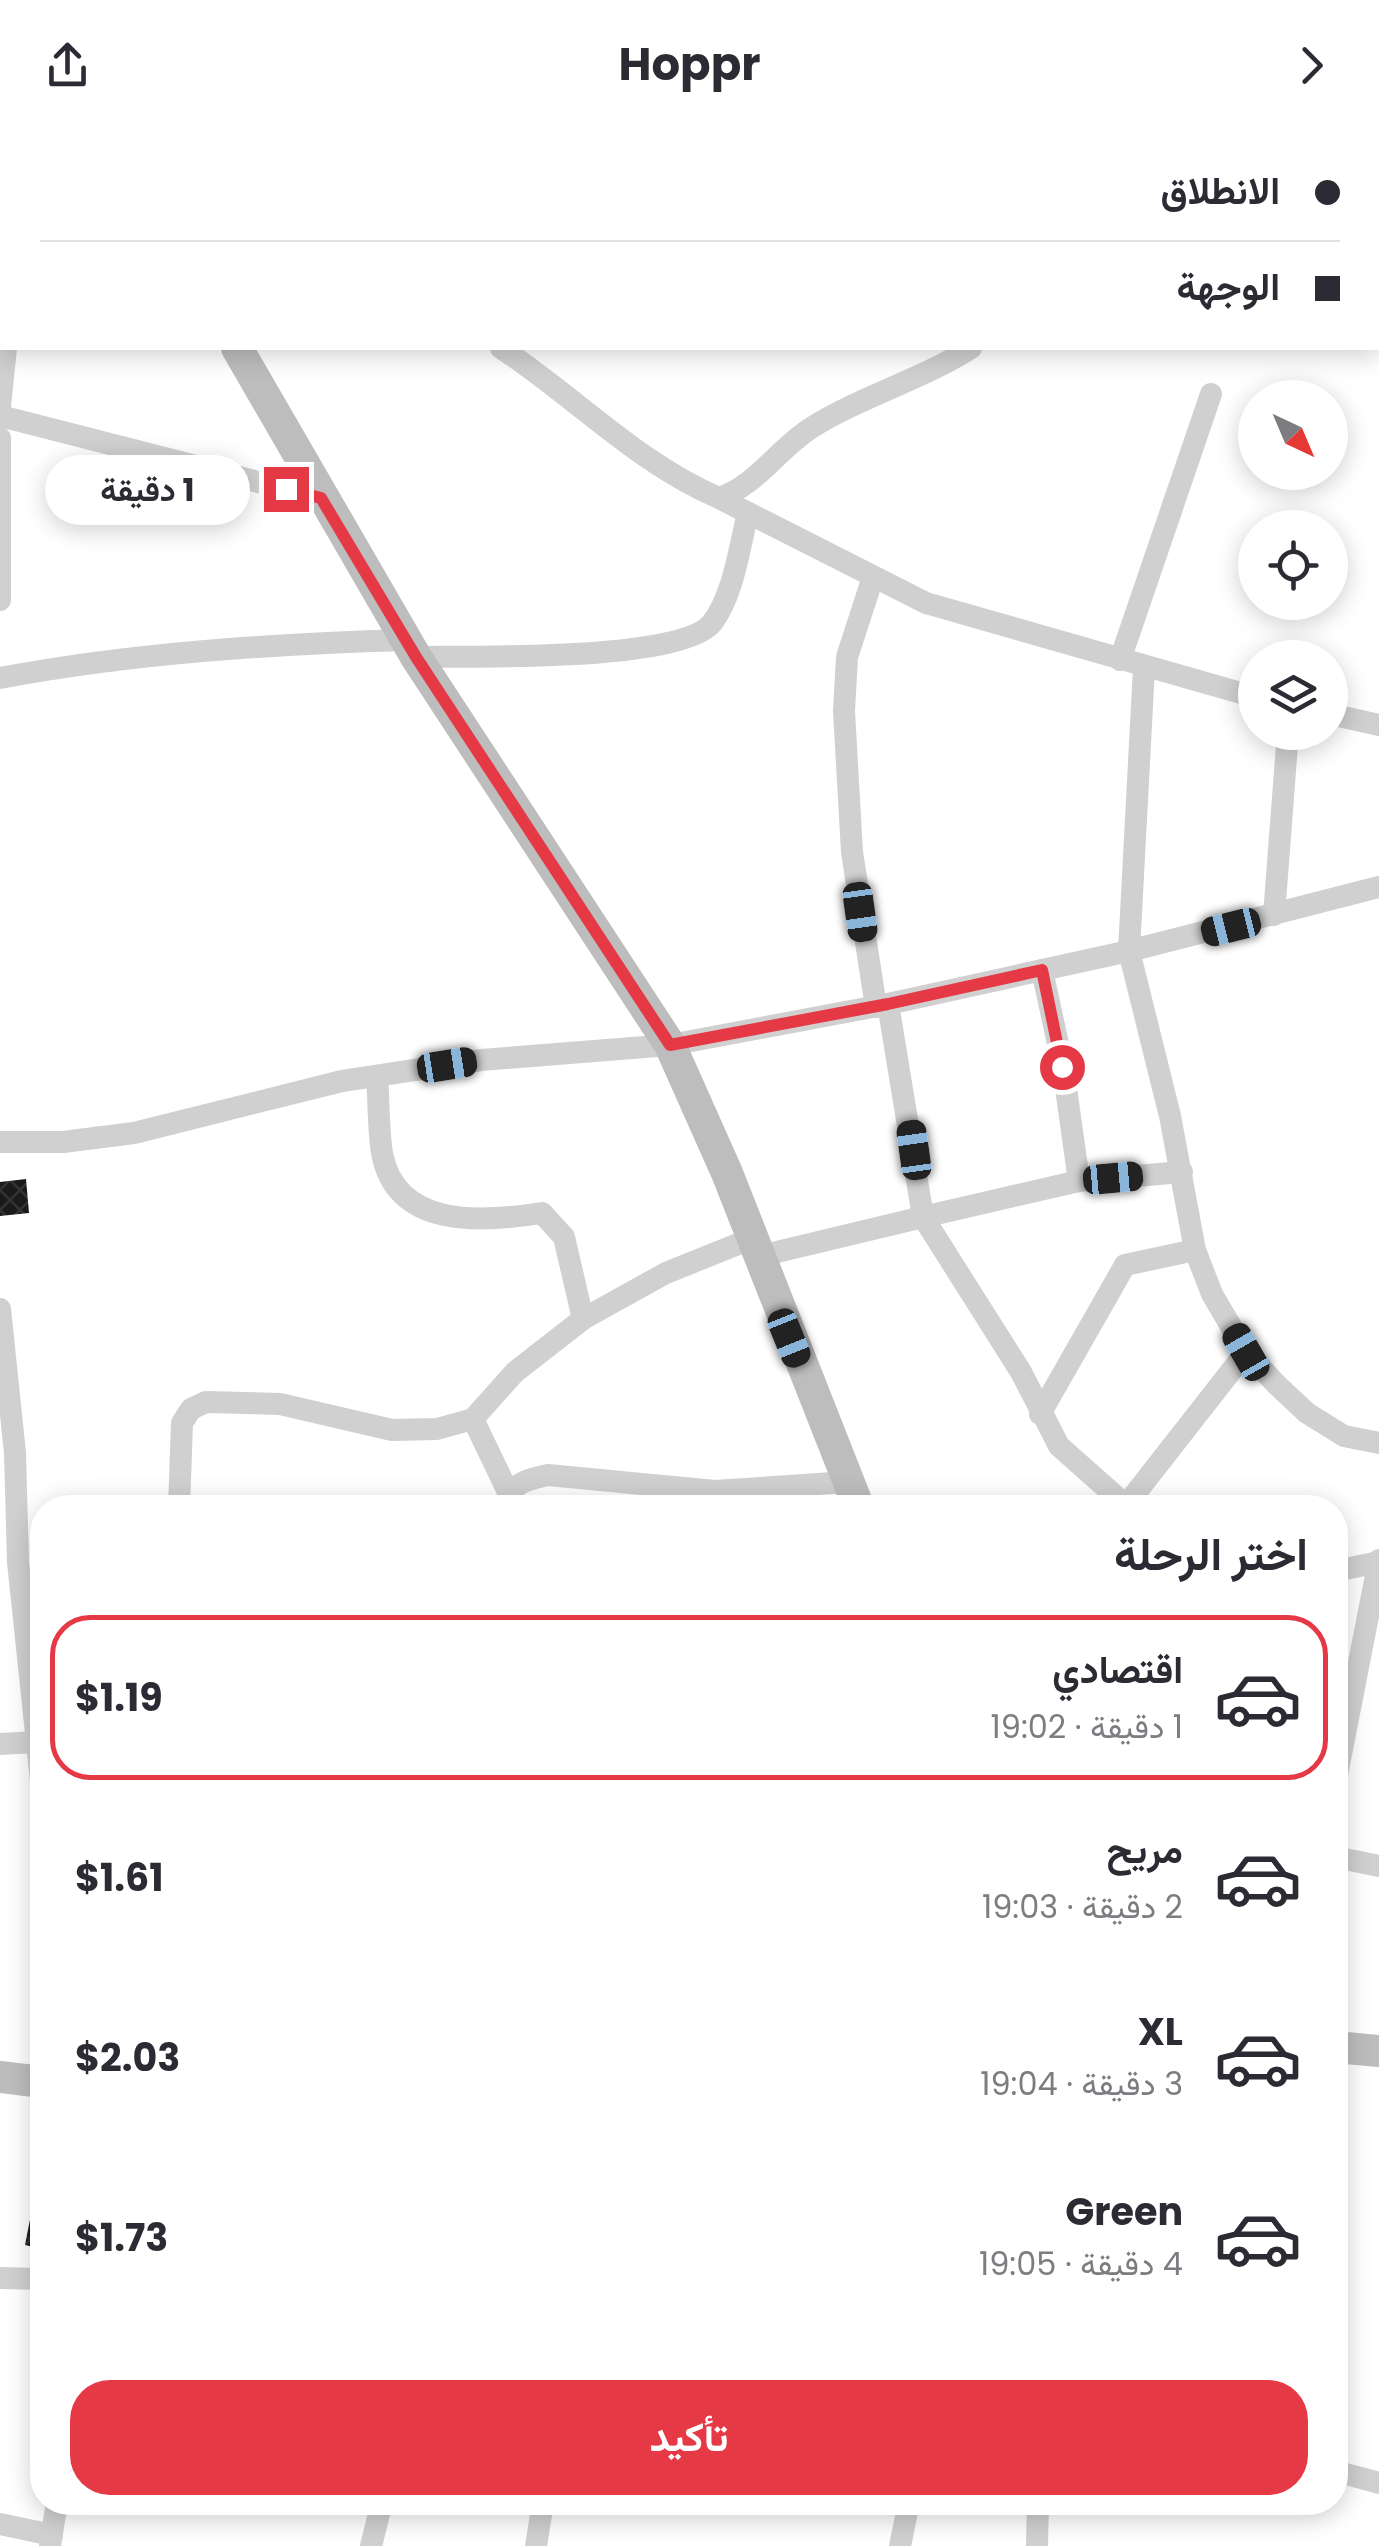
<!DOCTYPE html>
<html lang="ar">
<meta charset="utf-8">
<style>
body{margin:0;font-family:Poppins,Vazirmatn,sans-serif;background:#f7f7f7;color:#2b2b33;direction:rtl;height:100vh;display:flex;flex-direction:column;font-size:38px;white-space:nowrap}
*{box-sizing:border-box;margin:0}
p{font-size:32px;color:#7c7c81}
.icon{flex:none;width:55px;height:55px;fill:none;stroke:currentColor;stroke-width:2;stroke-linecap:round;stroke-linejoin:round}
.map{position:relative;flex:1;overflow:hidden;direction:ltr}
.side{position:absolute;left:30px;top:1365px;width:1318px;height:1020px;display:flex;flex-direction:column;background:#fff;border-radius:40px;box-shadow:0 5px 25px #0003;direction:rtl}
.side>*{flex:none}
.top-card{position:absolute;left:0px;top:0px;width:1380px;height:220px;box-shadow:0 5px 25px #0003;direction:rtl;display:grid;align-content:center;height:220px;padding:0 40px;background:#fff}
.needle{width:65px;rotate:136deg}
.buttons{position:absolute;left:1238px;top:250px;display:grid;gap:20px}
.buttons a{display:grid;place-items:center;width:110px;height:110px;border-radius:50%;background:#fff;box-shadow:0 5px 25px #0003;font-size:50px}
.end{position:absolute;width:45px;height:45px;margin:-22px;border:12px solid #e63946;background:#fff;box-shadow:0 0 0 5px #fff}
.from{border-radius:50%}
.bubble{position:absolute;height:70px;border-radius:35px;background:#fff;box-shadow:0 5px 25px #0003;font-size:32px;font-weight:700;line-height:70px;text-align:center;direction:rtl}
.car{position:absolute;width:30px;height:60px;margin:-30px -15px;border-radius:12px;box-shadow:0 0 8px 2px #0007;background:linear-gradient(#222 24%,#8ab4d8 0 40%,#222 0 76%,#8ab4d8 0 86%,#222 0)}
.top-card b{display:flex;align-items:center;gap:35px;height:95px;font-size:38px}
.top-card b+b{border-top:2px solid #e1e1e2}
.top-card i{width:25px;height:25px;background:#2b2b33}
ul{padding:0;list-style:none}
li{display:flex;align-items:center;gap:30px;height:165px;margin:0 20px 15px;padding:0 20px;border:5px solid transparent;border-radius:40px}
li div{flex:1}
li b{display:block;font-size:38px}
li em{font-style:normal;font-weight:700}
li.on{border-color:#e63946}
li>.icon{width:90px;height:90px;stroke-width:1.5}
h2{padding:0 40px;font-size:45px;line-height:120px}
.button{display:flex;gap:20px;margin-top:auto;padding:20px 40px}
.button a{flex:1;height:115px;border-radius:40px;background:#e63946;color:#fff;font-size:40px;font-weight:700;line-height:115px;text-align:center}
header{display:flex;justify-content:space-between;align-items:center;height:130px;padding:0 40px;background:#fff;font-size:45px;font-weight:700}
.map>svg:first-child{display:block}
.building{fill:url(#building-cross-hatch)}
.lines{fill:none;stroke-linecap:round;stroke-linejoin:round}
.street{stroke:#d0d0d0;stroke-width:22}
.secondary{stroke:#bdbdbd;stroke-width:32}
.route{stroke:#e63946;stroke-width:12}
</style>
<header><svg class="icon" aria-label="forward" viewBox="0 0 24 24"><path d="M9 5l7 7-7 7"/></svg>Hoppr<svg class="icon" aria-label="share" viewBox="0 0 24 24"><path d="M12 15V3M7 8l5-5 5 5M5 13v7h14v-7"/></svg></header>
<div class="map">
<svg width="1379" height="2416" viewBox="0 0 1379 2416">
<defs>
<pattern id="building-cross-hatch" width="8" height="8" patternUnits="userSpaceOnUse" patternTransform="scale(2.5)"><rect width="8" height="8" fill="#1a1a1a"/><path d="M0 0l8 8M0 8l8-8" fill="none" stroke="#333"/></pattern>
</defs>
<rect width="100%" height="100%" fill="#fff"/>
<!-- building -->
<g class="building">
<path d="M26 1049 29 1083 0 1086V1052Z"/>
<path d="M35 2064 42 2065V2119L25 2115Z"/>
</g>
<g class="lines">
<!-- street -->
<g class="street">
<path d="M195 0 198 2"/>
<path d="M814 0 824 2"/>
<path d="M60 2 61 0"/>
<path d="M413 2 414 0"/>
<path d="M1133 2 1134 0"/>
<path d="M501 218C574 266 637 333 719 368 757 355 777 320 811 298 862 266 921 250 971 218"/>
<path d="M0 276 6 218"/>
<path d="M0 286 321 368"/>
<path d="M0 308V470"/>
<path d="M719 368 926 473 1255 567"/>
<path d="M873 447 847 527 844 581 852 722 876 877"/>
<path d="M416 527C471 526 681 532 712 493 734 464 739 418 748 383"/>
<path d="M1120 530 1211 264"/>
<path d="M1144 538 1129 821 1170 986 1195 1120 1212 1164 1246 1222 1277 1255 1307 1283 1344 1306 1379 1313"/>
<path d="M0 548C133 523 271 514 406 510"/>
<path d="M1330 584 1379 595"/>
<path d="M1274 785 1288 602"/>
<path d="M1042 840 1063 937 1079 1051"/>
<path d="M888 874 923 1087 1079 1051 1182 1042"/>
<path d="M377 946C379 971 378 998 382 1023 396 1100 484 1092 542 1083L564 1107 583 1189"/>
<path d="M0 1012H63L134 1003 342 951 481 930 670 915 888 874 1129 821 1379 757"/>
<path d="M760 1126 923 1087 1021 1242 1059 1316 1129 1378"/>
<path d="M0 1179 15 1323 18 1432 42 1660"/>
<path d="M1040 1284 1125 1135 1195 1120"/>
<path d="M473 1289 508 1362"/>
<path d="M179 1378 182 1293 191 1279 206 1272 280 1274 392 1300 437 1299 473 1289 515 1242 583 1189 666 1143 753 1108"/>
<path d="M504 1378C511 1353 525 1350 548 1345L715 1361 847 1352"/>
<path d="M1124 1378 1246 1222"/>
<path d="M1335 1441 1379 1432"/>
<path d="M0 1614 37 1612"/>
<path d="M1335 1655 1379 1430"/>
<path d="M1335 1727 1379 1736"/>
<path d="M0 2148 42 2149"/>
<path d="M1335 2341 1379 2353"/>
<path d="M0 2394 52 2405"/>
<path d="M50 2416 57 2372"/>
<path d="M371 2416 382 2372"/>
<path d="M536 2416 543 2372"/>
<path d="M900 2416 909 2372"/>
<path d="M1037 2416 1038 2372"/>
</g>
<!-- secondary -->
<g class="secondary">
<path d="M81 0 83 2"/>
<path d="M237 218 416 527 670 915 727 1043 859 1378"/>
<path d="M1335 1917 1379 1921"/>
<path d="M0 1947 42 1952"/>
</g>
</g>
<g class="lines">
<!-- route -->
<path class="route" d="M286 359 321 368 416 527 670 915 888 874 1042 840 1062 937"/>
</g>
</svg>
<div class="buttons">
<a><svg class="needle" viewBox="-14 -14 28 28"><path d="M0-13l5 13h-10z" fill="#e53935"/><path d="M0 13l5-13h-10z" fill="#7c7c81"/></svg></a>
<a><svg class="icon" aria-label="locate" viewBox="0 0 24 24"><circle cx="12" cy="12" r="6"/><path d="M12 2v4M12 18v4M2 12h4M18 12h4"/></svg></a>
<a><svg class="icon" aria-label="layers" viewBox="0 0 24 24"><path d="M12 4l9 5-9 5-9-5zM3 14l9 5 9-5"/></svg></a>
</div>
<i class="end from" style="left:1062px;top:937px"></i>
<i class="end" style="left:286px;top:359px"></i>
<div class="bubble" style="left:45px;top:325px;width:205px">1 دقيقة</div>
<i class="car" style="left:860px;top:782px;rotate:172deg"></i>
<i class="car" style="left:1231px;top:797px;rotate:256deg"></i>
<i class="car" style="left:447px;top:935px;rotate:81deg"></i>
<i class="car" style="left:914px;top:1020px;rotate:352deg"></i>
<i class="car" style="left:1113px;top:1048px;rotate:85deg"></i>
<i class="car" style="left:789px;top:1208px;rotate:158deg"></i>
<i class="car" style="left:1246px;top:1222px;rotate:330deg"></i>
<div class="top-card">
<b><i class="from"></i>الانطلاق</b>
<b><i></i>الوجهة</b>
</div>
<section class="side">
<h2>اختر الرحلة</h2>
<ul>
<li class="on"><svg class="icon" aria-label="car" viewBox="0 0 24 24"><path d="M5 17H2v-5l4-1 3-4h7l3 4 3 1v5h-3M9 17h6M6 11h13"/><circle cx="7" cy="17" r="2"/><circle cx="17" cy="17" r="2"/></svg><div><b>اقتصادي</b><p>1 دقيقة · 19:02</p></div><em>$1.19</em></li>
<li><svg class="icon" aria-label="car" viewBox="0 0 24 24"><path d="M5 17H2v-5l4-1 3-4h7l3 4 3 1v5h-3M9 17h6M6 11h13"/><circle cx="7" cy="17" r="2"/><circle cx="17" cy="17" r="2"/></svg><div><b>مريح</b><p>2 دقيقة · 19:03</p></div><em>$1.61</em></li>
<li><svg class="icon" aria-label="car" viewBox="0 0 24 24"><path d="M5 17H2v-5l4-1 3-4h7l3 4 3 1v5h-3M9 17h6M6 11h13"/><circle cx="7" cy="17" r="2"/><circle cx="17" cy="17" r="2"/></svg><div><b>XL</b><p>3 دقيقة · 19:04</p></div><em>$2.03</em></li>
<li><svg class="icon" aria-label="car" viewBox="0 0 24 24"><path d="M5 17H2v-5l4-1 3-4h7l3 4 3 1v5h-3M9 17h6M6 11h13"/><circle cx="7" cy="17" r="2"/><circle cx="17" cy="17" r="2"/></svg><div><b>Green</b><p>4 دقيقة · 19:05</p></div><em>$1.73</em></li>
</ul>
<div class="button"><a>تأكيد</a></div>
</section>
</div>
